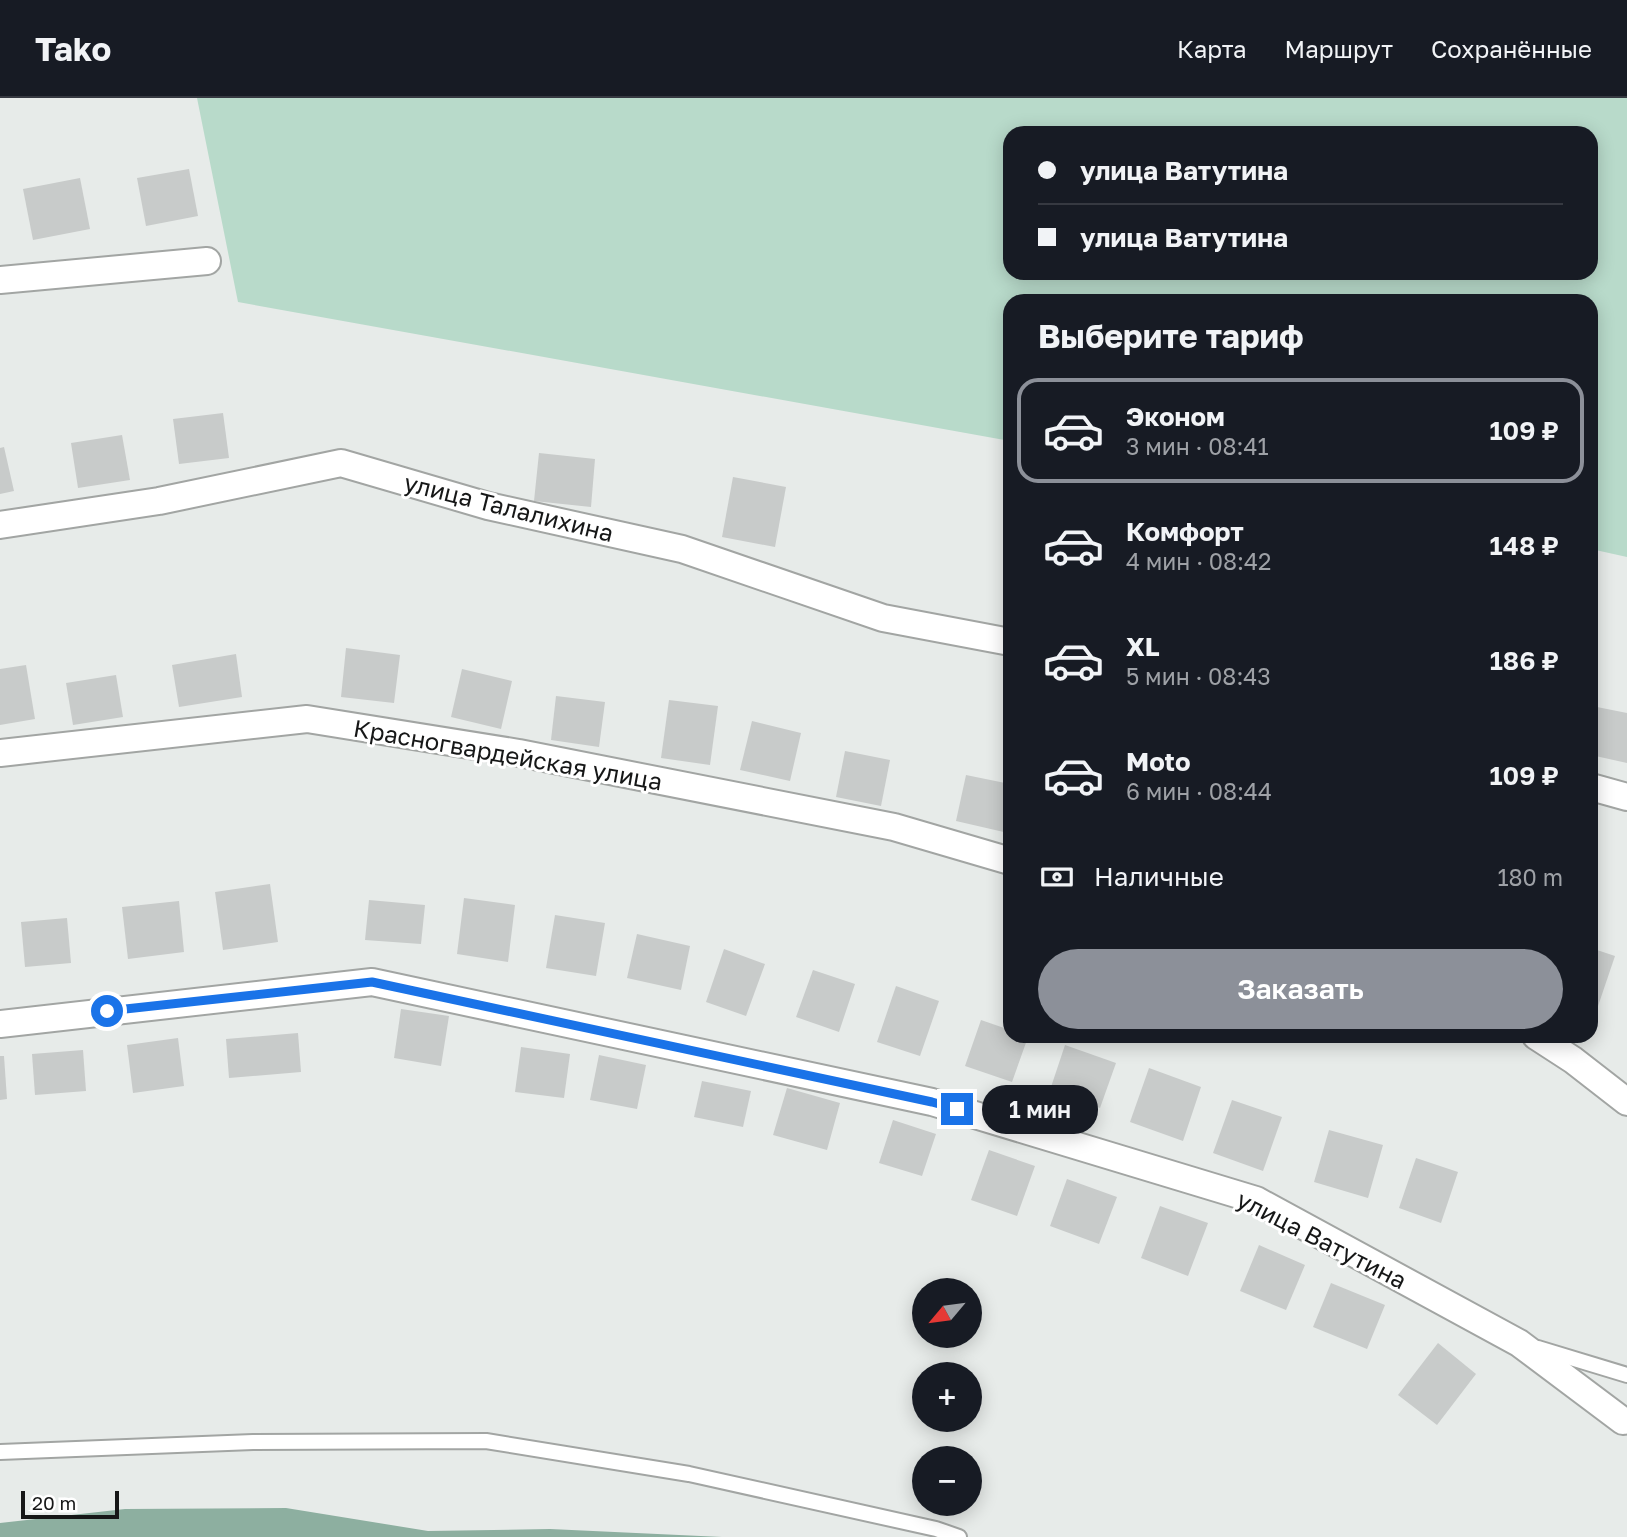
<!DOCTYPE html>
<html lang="ru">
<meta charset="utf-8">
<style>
body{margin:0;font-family:"Golos Text",sans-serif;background:#20242c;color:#f1f3f6;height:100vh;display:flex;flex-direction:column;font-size:26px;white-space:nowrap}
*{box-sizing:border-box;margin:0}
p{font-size:23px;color:#9ea1a6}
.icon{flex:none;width:38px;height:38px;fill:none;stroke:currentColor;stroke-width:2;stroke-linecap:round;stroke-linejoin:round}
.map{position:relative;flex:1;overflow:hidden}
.details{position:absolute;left:1003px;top:196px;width:595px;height:749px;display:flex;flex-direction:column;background:#171b24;border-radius:21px;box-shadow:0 4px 18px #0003}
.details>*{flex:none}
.guide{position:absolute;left:1003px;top:28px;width:595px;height:154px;border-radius:21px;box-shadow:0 4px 18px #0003;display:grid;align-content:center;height:154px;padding:0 35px;background:#171b24}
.needle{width:46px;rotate:241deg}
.tools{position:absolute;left:912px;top:1180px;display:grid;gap:14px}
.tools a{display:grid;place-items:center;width:70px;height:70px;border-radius:50%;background:#171b24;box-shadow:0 4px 18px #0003;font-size:35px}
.scale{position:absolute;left:21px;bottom:18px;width:98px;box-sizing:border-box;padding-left:7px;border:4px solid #161717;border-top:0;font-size:19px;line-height:24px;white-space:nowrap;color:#161717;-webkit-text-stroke:5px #fff;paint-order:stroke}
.end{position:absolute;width:32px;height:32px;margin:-16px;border:9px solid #1a73e8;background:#fff;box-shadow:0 0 0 4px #fff}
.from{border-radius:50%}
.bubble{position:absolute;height:49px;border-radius:24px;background:#171b24;box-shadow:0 4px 18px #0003;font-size:23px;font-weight:600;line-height:49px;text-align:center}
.guide b{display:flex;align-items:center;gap:24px;height:66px;font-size:26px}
.guide b+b{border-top:2px solid #363941}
.guide i{width:18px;height:18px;background:#f1f3f6}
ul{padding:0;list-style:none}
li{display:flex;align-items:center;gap:21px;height:105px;margin:0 14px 10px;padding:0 21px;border:4px solid transparent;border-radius:21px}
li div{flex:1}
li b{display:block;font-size:26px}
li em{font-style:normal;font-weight:600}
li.selected{border-color:#8c9099}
li>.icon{width:63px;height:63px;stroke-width:1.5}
h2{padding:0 35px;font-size:32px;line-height:84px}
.pay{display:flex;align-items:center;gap:18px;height:77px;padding:0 35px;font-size:26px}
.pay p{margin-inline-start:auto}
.primary-button{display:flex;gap:14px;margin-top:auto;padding:14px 35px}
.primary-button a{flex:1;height:80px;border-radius:42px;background:#8c9099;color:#fff;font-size:28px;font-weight:600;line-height:80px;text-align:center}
header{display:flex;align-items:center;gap:42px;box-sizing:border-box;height:98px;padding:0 35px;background:#171b24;border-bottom:2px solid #363941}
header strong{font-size:33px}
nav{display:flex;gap:38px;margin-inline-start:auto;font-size:24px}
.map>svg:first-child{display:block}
.green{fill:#b8daca;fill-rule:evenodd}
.water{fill:#8dafa0}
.building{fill:#c8cbca}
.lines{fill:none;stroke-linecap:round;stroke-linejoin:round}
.lane-casing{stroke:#a2a5a3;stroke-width:18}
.street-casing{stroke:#a2a5a3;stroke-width:30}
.lane{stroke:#fff;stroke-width:14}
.street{stroke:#fff;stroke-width:26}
.route{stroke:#1a73e8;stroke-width:9}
.labels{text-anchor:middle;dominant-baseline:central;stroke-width:6;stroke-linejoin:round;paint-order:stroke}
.street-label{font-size:24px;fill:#161717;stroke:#fff}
</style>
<header>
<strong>Tako</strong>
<nav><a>Карта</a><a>Маршрут</a><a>Сохранённые</a></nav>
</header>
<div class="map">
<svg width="1627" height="1439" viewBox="0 0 1627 1439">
<rect width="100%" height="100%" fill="#e7ebe9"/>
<!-- green -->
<path class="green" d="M197 0H1627V459L1591 451V203H1010V343L238 204ZM1010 35H1591V175H1010Z"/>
<!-- water -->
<path class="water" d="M286 1410 428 1433 550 1431 722 1439H0V1425L125 1411Z"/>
<!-- building -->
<g class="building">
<path d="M189 71 198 118 146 128 137 80Z"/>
<path d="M80 80 90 131 33 142 23 91Z"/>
<path d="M223 315 229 360 179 366 173 321Z"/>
<path d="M122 337 130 382 78 390 71 345Z"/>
<path d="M4 349 14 393 0 396V350Z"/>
<path d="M539 355 595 361 591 409 534 403Z"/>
<path d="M733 379 786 389 775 449 722 439Z"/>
<path d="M346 550 400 557 394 605 341 599Z"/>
<path d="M236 556 242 599 179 609 172 567Z"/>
<path d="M26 567 35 621 0 627V571Z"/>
<path d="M462 571 512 583 501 631 451 619Z"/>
<path d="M116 577 123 619 73 627 66 585Z"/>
<path d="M556 598 605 604 599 649 551 642Z"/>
<path d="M669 602 718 608 710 667 661 660Z"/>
<path d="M1592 608 1627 615V665L1591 657Z"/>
<path d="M752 623 801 635 790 683 740 672Z"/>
<path d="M845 653 890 662 881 708 836 699Z"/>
<path d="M966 677 1010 686 1008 735 956 723Z"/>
<path d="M270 786 278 844 223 852 215 794Z"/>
<path d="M464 800 515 807 508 864 457 856Z"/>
<path d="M369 802 425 807 421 846 365 842Z"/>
<path d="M179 803 184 854 128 861 122 809Z"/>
<path d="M555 817 605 825 596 878 546 870Z"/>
<path d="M67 820 71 865 25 869 21 824Z"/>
<path d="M637 836 690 848 681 892 627 880Z"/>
<path d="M1591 850 1615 858 1596 914 1591 912Z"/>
<path d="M724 851 765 866 746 918 706 904Z"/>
<path d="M813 872 855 886 839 934 796 919Z"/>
<path d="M896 888 939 903 920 958 877 944Z"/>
<path d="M401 911 449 918 441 968 394 960Z"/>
<path d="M981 922 1010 932V938L1028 939 1012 984 965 968Z"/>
<path d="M298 935 301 974 229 980 226 941Z"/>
<path d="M178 940 184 988 133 995 127 947Z"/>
<path d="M1065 947 1116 965 1100 1010 1050 992Z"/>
<path d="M521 949 570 956 564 1000 515 994Z"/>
<path d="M83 952 86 993 35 997 32 956Z"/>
<path d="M599 957 646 967 637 1011 590 1002Z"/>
<path d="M0 958H4L7 1001 0 1002Z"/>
<path d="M1149 970 1201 989 1183 1043 1130 1024Z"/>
<path d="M702 983 751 993 743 1029 694 1019Z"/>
<path d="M787 990 840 1005 827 1052 773 1037Z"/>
<path d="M1232 1002 1282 1019 1263 1073 1213 1055Z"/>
<path d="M893 1022 936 1036 922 1078 879 1065Z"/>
<path d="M1329 1032 1383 1047 1368 1100 1314 1084Z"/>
<path d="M989 1052 1035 1068 1017 1118 971 1102Z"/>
<path d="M1416 1060 1458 1074 1441 1125 1399 1110Z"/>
<path d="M1067 1081 1117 1099 1099 1146 1050 1128Z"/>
<path d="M1160 1108 1208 1125 1188 1178 1141 1160Z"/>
<path d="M1259 1147 1305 1167 1286 1212 1240 1193Z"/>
<path d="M1331 1185 1385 1207 1367 1251 1313 1229Z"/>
<path d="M1438 1245 1476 1276 1437 1327 1398 1297Z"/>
</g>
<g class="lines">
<!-- lane casing -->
<g class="lane-casing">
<g id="lane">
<path d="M1538 1250 1627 1277"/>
<path d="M0 1354 253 1344 486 1343 689 1376 936 1431 959 1439"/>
</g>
</g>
<!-- street casing -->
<g class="street-casing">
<g id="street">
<path d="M0 182 207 163"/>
<path d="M0 427 159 403 341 365 488 408 682 451 883 520 1010 544"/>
<path d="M0 655 307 621 519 655 894 729 1010 763"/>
<path d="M1591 689 1627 699"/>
<path d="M0 926 372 884 932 1004 1256 1102 1519 1245 1623 1323"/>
<path d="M1536 938 1573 962 1627 1004"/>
</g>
</g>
<!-- lane -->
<use href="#lane" class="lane"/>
<!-- street -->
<use href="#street" class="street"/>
</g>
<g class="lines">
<!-- route -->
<path class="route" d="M107 913 372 884 932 1004 957 1011"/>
</g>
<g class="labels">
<!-- street labels -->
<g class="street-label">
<text transform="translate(509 409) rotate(14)">улица Талалихина</text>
<text transform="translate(508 656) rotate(10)">Красногвардейская улица</text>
<text transform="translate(1322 1141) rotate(27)">улица Ватутина</text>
</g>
</g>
</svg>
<div class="tools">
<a><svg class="needle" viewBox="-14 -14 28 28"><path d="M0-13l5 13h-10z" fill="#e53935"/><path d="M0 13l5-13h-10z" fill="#9ea1a6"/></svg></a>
<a>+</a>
<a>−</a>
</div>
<div class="scale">20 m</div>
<i class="end from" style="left:107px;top:913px"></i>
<i class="end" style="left:957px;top:1011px"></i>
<div class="bubble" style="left:982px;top:987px;width:116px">1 мин</div>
<div class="guide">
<b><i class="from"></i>улица Ватутина</b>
<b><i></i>улица Ватутина</b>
</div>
<section class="details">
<h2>Выберите тариф</h2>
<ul>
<li class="selected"><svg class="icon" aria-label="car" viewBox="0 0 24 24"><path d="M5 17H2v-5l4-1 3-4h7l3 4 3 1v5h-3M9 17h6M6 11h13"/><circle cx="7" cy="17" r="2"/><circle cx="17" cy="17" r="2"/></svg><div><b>Эконом</b><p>3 мин · 08:41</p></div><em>109 ₽</em></li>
<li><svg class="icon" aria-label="car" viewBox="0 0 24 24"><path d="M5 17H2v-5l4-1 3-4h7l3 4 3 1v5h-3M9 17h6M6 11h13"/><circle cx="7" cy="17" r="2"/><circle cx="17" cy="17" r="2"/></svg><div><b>Комфорт</b><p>4 мин · 08:42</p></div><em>148 ₽</em></li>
<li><svg class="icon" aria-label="car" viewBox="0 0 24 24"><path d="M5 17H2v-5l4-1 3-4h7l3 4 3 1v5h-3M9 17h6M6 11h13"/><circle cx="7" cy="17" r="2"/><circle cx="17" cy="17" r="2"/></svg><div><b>XL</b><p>5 мин · 08:43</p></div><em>186 ₽</em></li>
<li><svg class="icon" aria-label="car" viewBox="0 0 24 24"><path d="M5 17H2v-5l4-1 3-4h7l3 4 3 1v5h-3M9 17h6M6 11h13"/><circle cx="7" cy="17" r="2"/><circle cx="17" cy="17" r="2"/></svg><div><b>Moto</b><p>6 мин · 08:44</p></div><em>109 ₽</em></li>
</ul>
<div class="pay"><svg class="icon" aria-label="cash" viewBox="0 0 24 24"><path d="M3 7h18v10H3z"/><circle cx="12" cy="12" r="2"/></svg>Наличные<p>180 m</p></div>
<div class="primary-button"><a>Заказать</a></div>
</section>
</div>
